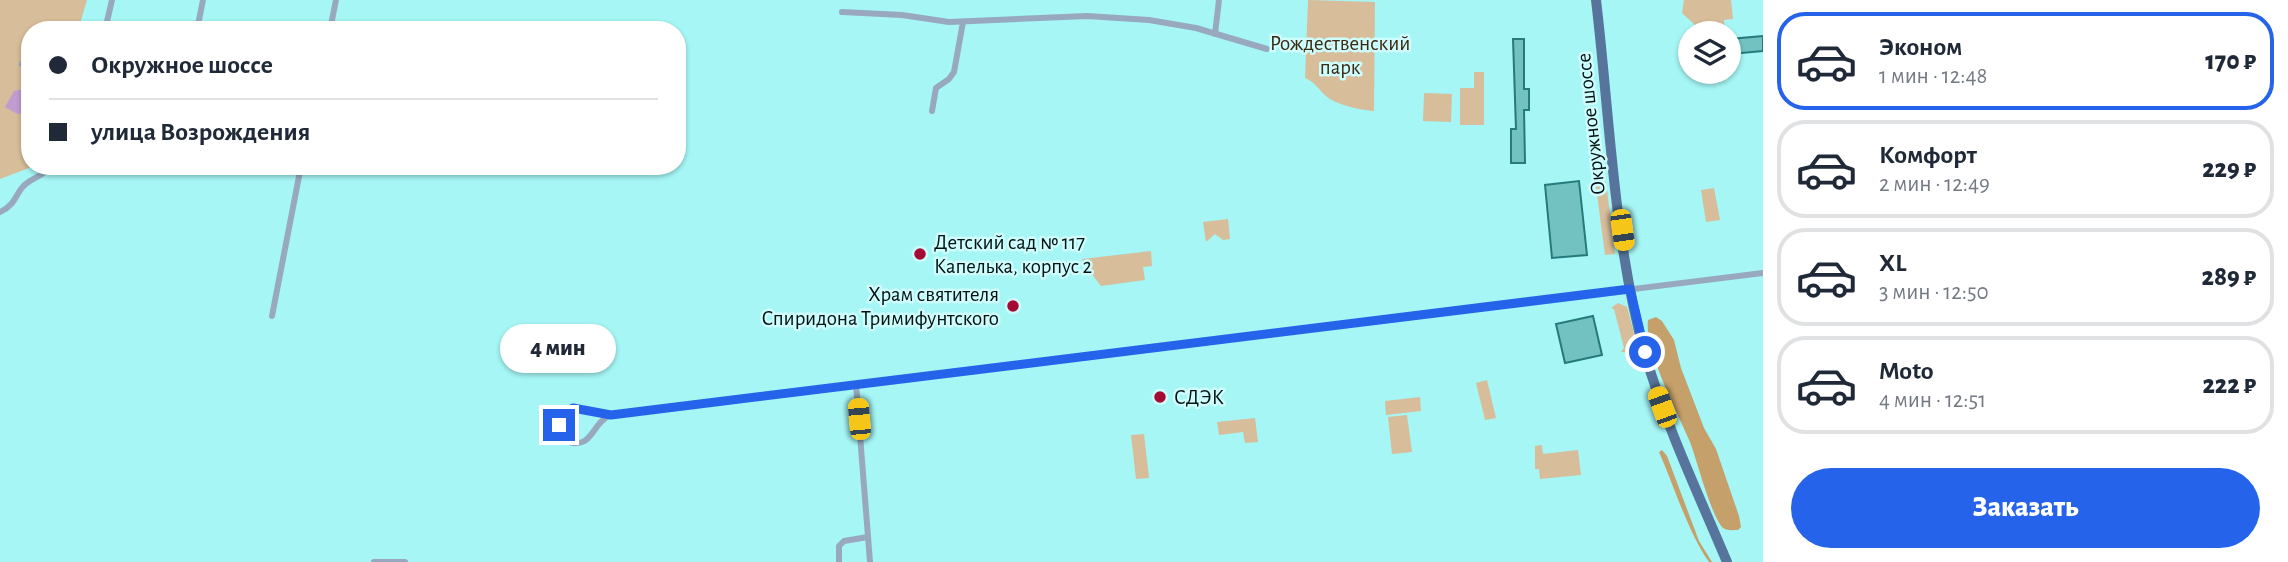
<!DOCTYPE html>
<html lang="ru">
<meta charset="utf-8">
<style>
body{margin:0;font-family:"Alegreya Sans",sans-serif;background:#f6f6f7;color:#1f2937;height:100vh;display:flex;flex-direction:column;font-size:26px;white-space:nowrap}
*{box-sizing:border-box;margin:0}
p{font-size:23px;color:#747a83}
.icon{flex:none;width:38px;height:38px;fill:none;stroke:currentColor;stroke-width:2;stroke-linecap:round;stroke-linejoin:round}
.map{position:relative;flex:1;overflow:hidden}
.panel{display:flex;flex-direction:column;background:#fff;width:525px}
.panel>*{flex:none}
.top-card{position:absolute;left:21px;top:21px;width:665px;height:154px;border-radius:28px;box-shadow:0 2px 5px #0004;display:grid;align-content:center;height:154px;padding:0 28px;background:#fff}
.tools{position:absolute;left:1678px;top:21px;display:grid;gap:14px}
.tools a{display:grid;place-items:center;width:63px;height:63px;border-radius:50%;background:#fff;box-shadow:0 2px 5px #0004;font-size:35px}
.end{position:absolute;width:32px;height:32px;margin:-16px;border:9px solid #2563eb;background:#fff;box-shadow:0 0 0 4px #fff}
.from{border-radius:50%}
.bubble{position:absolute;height:49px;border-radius:24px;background:#fff;box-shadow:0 2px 5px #0004;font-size:23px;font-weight:800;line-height:49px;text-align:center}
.car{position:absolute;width:21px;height:42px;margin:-21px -10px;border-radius:9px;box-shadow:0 0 5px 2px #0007;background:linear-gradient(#f5c518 24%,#345 0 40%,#f5c518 0 76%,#345 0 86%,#f5c518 0)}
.top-card b{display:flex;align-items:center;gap:24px;height:66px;font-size:26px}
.top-card b+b{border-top:2px solid #e0e1e3}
.top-card i{width:18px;height:18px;background:#1f2937}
ul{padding:12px 0 0;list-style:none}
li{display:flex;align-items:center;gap:21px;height:98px;margin:0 14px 10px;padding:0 14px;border:4px solid #e0e1e3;border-radius:28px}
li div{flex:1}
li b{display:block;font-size:26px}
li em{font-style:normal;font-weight:800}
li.active{border-color:#2563eb}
li>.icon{width:63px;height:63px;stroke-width:1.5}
.primary-button{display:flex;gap:14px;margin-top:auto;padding:14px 28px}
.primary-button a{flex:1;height:80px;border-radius:42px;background:#2563eb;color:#fff;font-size:28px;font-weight:800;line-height:80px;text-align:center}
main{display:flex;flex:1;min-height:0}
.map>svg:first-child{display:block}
.green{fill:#d7bd99}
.forest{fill:#c5a06a}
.water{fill:#c09cd0}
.building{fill:#72c2c2;stroke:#257a7b;stroke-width:2}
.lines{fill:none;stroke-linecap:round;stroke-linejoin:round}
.minor{stroke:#98a9bf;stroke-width:6}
.primary{stroke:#57759c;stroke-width:10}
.route{stroke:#2563eb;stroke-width:9}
.poi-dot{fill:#a50a35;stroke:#cffdfd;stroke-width:2.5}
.labels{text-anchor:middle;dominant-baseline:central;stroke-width:5;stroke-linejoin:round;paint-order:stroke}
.park-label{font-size:21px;fill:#3b2a11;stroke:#cffdfd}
.street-label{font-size:21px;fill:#011;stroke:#cffdfd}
.poi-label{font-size:21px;fill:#011;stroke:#cffdfd;text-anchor:start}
</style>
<main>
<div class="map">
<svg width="1763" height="562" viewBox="0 0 1763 562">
<rect width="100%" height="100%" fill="#a6f6f6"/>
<!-- green -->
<g class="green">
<path d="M0 0H87L78 30H30V166H34L0 179Z"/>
<path d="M1308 0 1375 2 1374 111C1361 110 1336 105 1326 96 1318 89 1315 82 1305 78Z"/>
<path d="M1684 0H1731L1733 19 1724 20 1725 33H1697L1694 24 1682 13Z"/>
<path d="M1474 72H1484V125H1460V88H1474Z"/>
<path d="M1424 93 1452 94 1451 122 1423 121Z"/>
<path d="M1598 181 1606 182 1615 254 1605 255 1596 187 1593 184Z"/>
<path d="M1714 188 1720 220 1706 222 1701 190Z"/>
<path d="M1228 219 1230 239 1223 240 1215 234 1206 242 1203 222Z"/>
<path d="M1151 251 1152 266 1143 267 1145 280 1101 286 1083 263 1082 259Z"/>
<path d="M1618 303 1627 307 1637 345 1633 352H1621L1624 348 1614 309 1611 308Z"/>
<path d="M1487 380 1496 418 1485 420 1476 383Z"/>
<path d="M1420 397 1421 411 1386 415 1385 401Z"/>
<path d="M1407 415 1412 452 1392 454 1388 417Z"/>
<path d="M1255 418 1258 442 1245 443 1243 432 1219 435 1217 422Z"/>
<path d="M1144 434 1149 478 1136 479 1131 435Z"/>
<path d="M1542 445 1543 454 1578 450 1581 475 1540 479 1539 469H1535V446Z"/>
</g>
<!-- forest -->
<g class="forest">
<path d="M1656 317 1662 321 1674 340 1681 368 1704 428 1716 449 1739 516 1741 527 1738 530C1734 530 1727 531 1723 528 1711 516 1697 460 1690 442 1678 413 1644 350 1648 320Z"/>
<path d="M1662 450 1667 456 1699 541 1712 562H1709C1688 532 1674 486 1659 452Z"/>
</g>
<!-- water -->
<path class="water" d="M30 88V100L25 113 17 114 5 107 14 91Z"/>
<!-- building -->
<g class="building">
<path d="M1763 36V51L1731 54 1730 39Z"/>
<path d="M1513 39H1524V89H1529V110H1524L1525 163H1511V129H1516Z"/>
<path d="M1579 181 1587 255 1552 258 1545 185Z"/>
<path d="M1593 316 1602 355 1565 363 1556 324Z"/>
</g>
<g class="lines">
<!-- minor -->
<g class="minor">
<path d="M842 12 902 15 949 22 1087 16 1149 20 1196 28 1267 49"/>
<path d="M105 30 112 0"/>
<path d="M197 30 203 0"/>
<path d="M330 30 336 0"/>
<path d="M1215 34 1219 0"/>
<path d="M22 64 30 67"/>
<path d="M932 111 936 88 949 79 954 72 963 22"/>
<path d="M0 212C17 205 16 190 27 183 37 176 43 176 51 166"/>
<path d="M272 316 301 166"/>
<path d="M856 384 870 562"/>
<path d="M611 415C592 422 593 449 569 442L560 432V419L573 408 611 415 1763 273"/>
<path d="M374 562H405"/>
<path d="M839 562V546L844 541 868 537"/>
</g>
<!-- primary -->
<path class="primary" d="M1596 0C1610 117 1613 239 1645 354 1666 426 1698 493 1727 562"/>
</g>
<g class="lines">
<!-- route -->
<path class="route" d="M559 425 562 416 573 408 611 415 1630 289 1645 352"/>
</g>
<!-- markers -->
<g class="poi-dot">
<circle cx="920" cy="254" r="7"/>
<circle cx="1013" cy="306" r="7"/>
<circle cx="1160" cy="397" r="7"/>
</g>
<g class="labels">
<!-- park labels -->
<g class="park-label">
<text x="1340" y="43">Рождественский<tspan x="1340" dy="24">парк</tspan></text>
</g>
<!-- street labels -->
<g class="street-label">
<text transform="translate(1591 124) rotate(-96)">Окружное шоссе</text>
</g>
<!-- poi labels -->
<g class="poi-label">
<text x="934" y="242">Детский сад № 117<tspan x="934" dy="24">Капелька, корпус 2</tspan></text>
<text x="999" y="294" text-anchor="end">Храм святителя<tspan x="999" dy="24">Спиридона Тримифунтского</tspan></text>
<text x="1174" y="397">СДЭК</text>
</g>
</g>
</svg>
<div class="tools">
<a><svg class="icon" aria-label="layers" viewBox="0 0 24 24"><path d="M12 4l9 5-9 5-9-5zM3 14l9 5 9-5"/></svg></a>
</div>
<i class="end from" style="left:1645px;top:352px"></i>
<i class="end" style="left:559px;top:425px"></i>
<div class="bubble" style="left:500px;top:324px;width:116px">4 мин</div>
<i class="car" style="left:1622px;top:230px;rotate:172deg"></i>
<i class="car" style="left:1662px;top:407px;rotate:340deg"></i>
<i class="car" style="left:859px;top:419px;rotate:355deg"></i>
<div class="top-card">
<b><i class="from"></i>Окружное шоссе</b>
<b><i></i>улица Возрождения</b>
</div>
</div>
<section class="panel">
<ul>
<li class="active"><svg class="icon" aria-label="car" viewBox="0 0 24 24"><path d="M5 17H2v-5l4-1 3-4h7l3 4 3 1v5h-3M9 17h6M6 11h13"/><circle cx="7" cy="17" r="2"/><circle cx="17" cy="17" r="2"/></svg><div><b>Эконом</b><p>1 мин · 12:48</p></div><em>170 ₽</em></li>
<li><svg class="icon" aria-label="car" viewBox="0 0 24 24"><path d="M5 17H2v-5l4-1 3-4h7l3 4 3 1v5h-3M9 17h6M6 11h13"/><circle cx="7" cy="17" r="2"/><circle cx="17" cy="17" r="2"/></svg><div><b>Комфорт</b><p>2 мин · 12:49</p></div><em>229 ₽</em></li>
<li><svg class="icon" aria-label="car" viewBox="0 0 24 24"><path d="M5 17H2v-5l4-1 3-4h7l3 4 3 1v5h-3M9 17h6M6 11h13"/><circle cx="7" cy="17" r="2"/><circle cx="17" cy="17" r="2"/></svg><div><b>XL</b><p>3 мин · 12:50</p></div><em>289 ₽</em></li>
<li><svg class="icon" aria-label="car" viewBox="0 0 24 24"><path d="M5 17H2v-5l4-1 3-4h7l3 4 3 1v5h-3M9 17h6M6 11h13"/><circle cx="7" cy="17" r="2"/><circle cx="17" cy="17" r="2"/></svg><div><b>Moto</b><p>4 мин · 12:51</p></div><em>222 ₽</em></li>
</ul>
<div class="primary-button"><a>Заказать</a></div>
</section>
</main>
